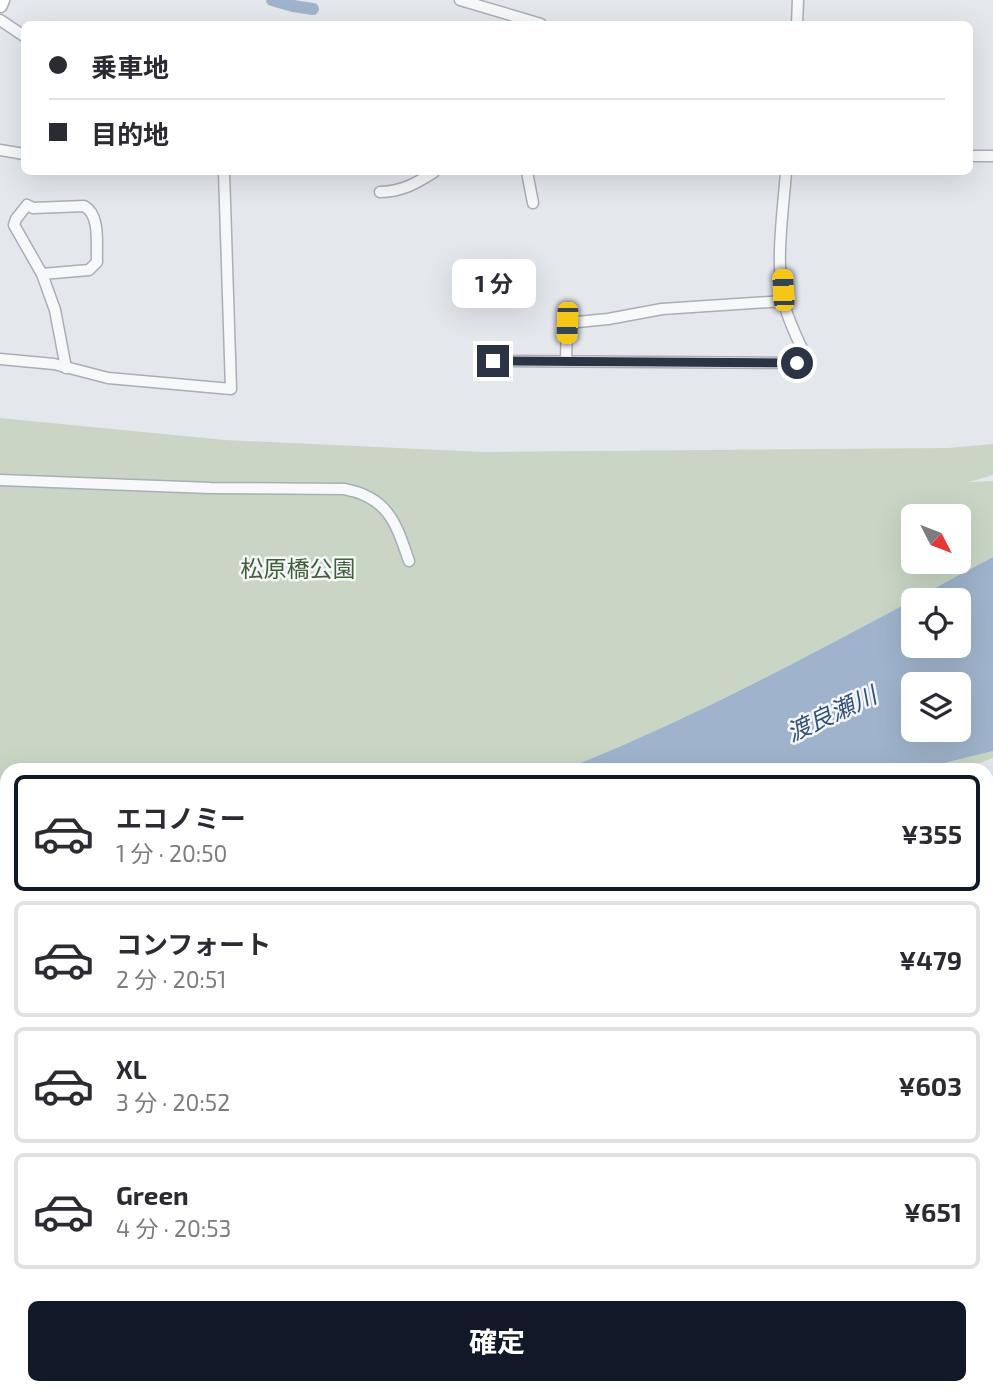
<!DOCTYPE html>
<html lang="ja">
<meta charset="utf-8">
<style>
body{margin:0;font-family:"Exo 2","Noto Sans JP",sans-serif;background:#f7f7f7;color:#2b2b33;height:100vh;display:flex;flex-direction:column;font-size:26px;white-space:nowrap}
*{box-sizing:border-box;margin:0}
p{font-size:23px;color:#7c7c81}
.icon{flex:none;width:38px;height:38px;fill:none;stroke:currentColor;stroke-width:2;stroke-linecap:round;stroke-linejoin:round}
.map{position:relative;flex:1;overflow:hidden}
.drawer{position:absolute;left:0px;top:763px;width:994px;height:632px;display:flex;flex-direction:column;background:#fff;border-radius:21px 21px 0 0;box-shadow:0 7px 28px #0002}
.drawer>*{flex:none}
.banner{position:absolute;left:21px;top:21px;width:952px;height:154px;border-radius:10px;box-shadow:0 7px 28px #0002;display:grid;align-content:center;height:154px;padding:0 28px;background:#fff}
.needle{width:46px;rotate:132deg}
.buttons{position:absolute;left:901px;top:504px;display:grid;gap:14px}
.buttons a{display:grid;place-items:center;width:70px;height:70px;border-radius:10px;background:#fff;box-shadow:0 7px 28px #0002;font-size:35px}
.end{position:absolute;width:32px;height:32px;margin:-16px;border:9px solid #2b3445;background:#fff;box-shadow:0 0 0 4px #fff}
.from{border-radius:50%}
.bubble{position:absolute;height:49px;border-radius:10px;background:#fff;box-shadow:0 7px 28px #0002;font-size:23px;font-weight:700;line-height:49px;text-align:center}
.car{position:absolute;width:21px;height:42px;margin:-21px -10px;border-radius:9px;box-shadow:0 0 5px 2px #0007;background:linear-gradient(#f5c518 24%,#345 0 40%,#f5c518 0 76%,#345 0 86%,#f5c518 0)}
.banner b{display:flex;align-items:center;gap:24px;height:66px;font-size:26px}
.banner b+b{border-top:2px solid #e1e1e2}
.banner i{width:18px;height:18px;background:#2b2b33}
ul{padding:12px 0 0;list-style:none}
li{display:flex;align-items:center;gap:21px;height:116px;margin:0 14px 10px;padding:0 14px;border:4px solid #e1e1e2;border-radius:10px}
li div{flex:1}
li b{display:block;font-size:26px}
li em{font-style:normal;font-weight:700}
li.current{border-color:#111827}
li>.icon{width:63px;height:63px;stroke-width:1.5}
.primary-button{display:flex;gap:14px;margin-top:auto;padding:14px 28px}
.primary-button a{flex:1;height:80px;border-radius:10px;background:#111827;color:#fff;font-size:28px;font-weight:700;line-height:80px;text-align:center}
.map>svg:first-child{display:block}
.green{fill:#c9d6c5;fill-rule:evenodd}
.water{fill:#9fb4cc;fill-rule:evenodd}
.lines{fill:none;stroke-linecap:round;stroke-linejoin:round}
.canal{stroke:#9fb4cc;stroke-width:12}
.street-casing{stroke:#a9aeb7;stroke-width:13}
.secondary-casing{stroke:#a9aeb7;stroke-width:17}
.street{stroke:#f7f8fa;stroke-width:10}
.secondary{stroke:#fff;stroke-width:14}
.route{stroke:#2b3445;stroke-width:9}
.labels{text-anchor:middle;dominant-baseline:central;stroke-width:5;stroke-linejoin:round;paint-order:stroke}
.park-label{font-size:23px;fill:#3f6138;stroke:#f4f6f9}
.water-label{font-size:24px;font-style:italic;fill:#34527a;stroke:#f4f6f9}
</style>
<div class="map">
<svg width="993" height="1394" viewBox="0 0 993 1394">
<rect width="100%" height="100%" fill="#e4e7ec"/>
<!-- green -->
<g class="green">
<path d="M0 418 225 440 483 452 948 448 993 444V475L969 482 993 481V557C852 632 711 712 563 770H7V781H0ZM914 516H959V562H914Z"/>
<path d="M993 751V758L961 770H916Z"/>
<path d="M993 777V926L987 927V779Z"/>
<path d="M7 965V1033H0V966Z"/>
</g>
<!-- water -->
<g class="water">
<path d="M993 557V751L916 770H563C711 712 852 632 993 557ZM959 600V646H914V600ZM914 684H959V730H914Z"/>
<path d="M7 843V962L0 963V844Z"/>
</g>
<g class="lines">
<!-- canal -->
<path class="canal" d="M272 0 293 6 313 9"/>
<!-- street casing -->
<g class="street-casing">
<g id="street">
<path d="M460 0 541 24"/>
<path d="M0 20 24 36"/>
<path d="M797 24 798 0"/>
<path d="M0 150 24 154"/>
<path d="M970 156H993"/>
<path d="M527 172 533 203"/>
<path d="M380 192C401 192 417 183 434 172"/>
<path d="M42 274 89 270 97 262C96 245 101 215 84 206L33 208 27 205 16 219 14 225 42 274 55 310 66 368"/>
<path d="M0 359 54 364 108 378 231 389 224 172"/>
<path d="M493 361 797 363 807 359C798 340 789 323 784 303 775 263 783 212 786 172"/>
<path d="M566 361 567 323 608 319 662 309 784 301"/>
<path d="M0 480 210 488 344 489C388 497 396 523 409 561"/>
<path d="M987 972H993"/>
<path d="M0 1173 5 1175 7 1179"/>
<path d="M987 1207 993 1206"/>
<path d="M71 1388 76 1394"/>
<path d="M310 1388 314 1394"/>
<path d="M584 1388 587 1394"/>
<path d="M941 1388V1394"/>
<path d="M491 1394 496 1388"/>
</g>
</g>
<!-- secondary casing -->
<g class="secondary-casing">
<g id="secondary">
<path d="M0 5 2 0"/>
<path d="M987 1046 993 1047"/>
<path d="M0 1095H7"/>
</g>
</g>
<!-- street -->
<use href="#street" class="street"/>
<!-- secondary -->
<use href="#secondary" class="secondary"/>
</g>
<g class="lines">
<!-- route -->
<path class="route" d="M493 361 797 363"/>
</g>
<g class="labels">
<!-- park labels -->
<g class="park-label">
<text x="298" y="568">松原橋公園</text>
</g>
<!-- water labels -->
<g class="water-label">
<text transform="translate(831 713) rotate(-25)">渡良瀬川</text>
</g>
</g>
</svg>
<div class="buttons">
<a><svg class="needle" viewBox="-14 -14 28 28"><path d="M0-13l5 13h-10z" fill="#e53935"/><path d="M0 13l5-13h-10z" fill="#7c7c81"/></svg></a>
<a><svg class="icon" aria-label="locate" viewBox="0 0 24 24"><circle cx="12" cy="12" r="6"/><path d="M12 2v4M12 18v4M2 12h4M18 12h4"/></svg></a>
<a><svg class="icon" aria-label="layers" viewBox="0 0 24 24"><path d="M12 4l9 5-9 5-9-5zM3 14l9 5 9-5"/></svg></a>
</div>
<i class="end from" style="left:797px;top:363px"></i>
<i class="end" style="left:493px;top:361px"></i>
<div class="bubble" style="left:452px;top:259px;width:84px">1 分</div>
<i class="car" style="left:783px;top:290px;rotate:357deg"></i>
<i class="car" style="left:567px;top:323px;rotate:182deg"></i>
<div class="banner">
<b><i class="from"></i>乗車地</b>
<b><i></i>目的地</b>
</div>
<section class="drawer">
<ul>
<li class="current"><svg class="icon" aria-label="car" viewBox="0 0 24 24"><path d="M5 17H2v-5l4-1 3-4h7l3 4 3 1v5h-3M9 17h6M6 11h13"/><circle cx="7" cy="17" r="2"/><circle cx="17" cy="17" r="2"/></svg><div><b>エコノミー</b><p>1 分 · 20:50</p></div><em>¥355</em></li>
<li><svg class="icon" aria-label="car" viewBox="0 0 24 24"><path d="M5 17H2v-5l4-1 3-4h7l3 4 3 1v5h-3M9 17h6M6 11h13"/><circle cx="7" cy="17" r="2"/><circle cx="17" cy="17" r="2"/></svg><div><b>コンフォート</b><p>2 分 · 20:51</p></div><em>¥479</em></li>
<li><svg class="icon" aria-label="car" viewBox="0 0 24 24"><path d="M5 17H2v-5l4-1 3-4h7l3 4 3 1v5h-3M9 17h6M6 11h13"/><circle cx="7" cy="17" r="2"/><circle cx="17" cy="17" r="2"/></svg><div><b>XL</b><p>3 分 · 20:52</p></div><em>¥603</em></li>
<li><svg class="icon" aria-label="car" viewBox="0 0 24 24"><path d="M5 17H2v-5l4-1 3-4h7l3 4 3 1v5h-3M9 17h6M6 11h13"/><circle cx="7" cy="17" r="2"/><circle cx="17" cy="17" r="2"/></svg><div><b>Green</b><p>4 分 · 20:53</p></div><em>¥651</em></li>
</ul>
<div class="primary-button"><a>確定</a></div>
</section>
</div>
